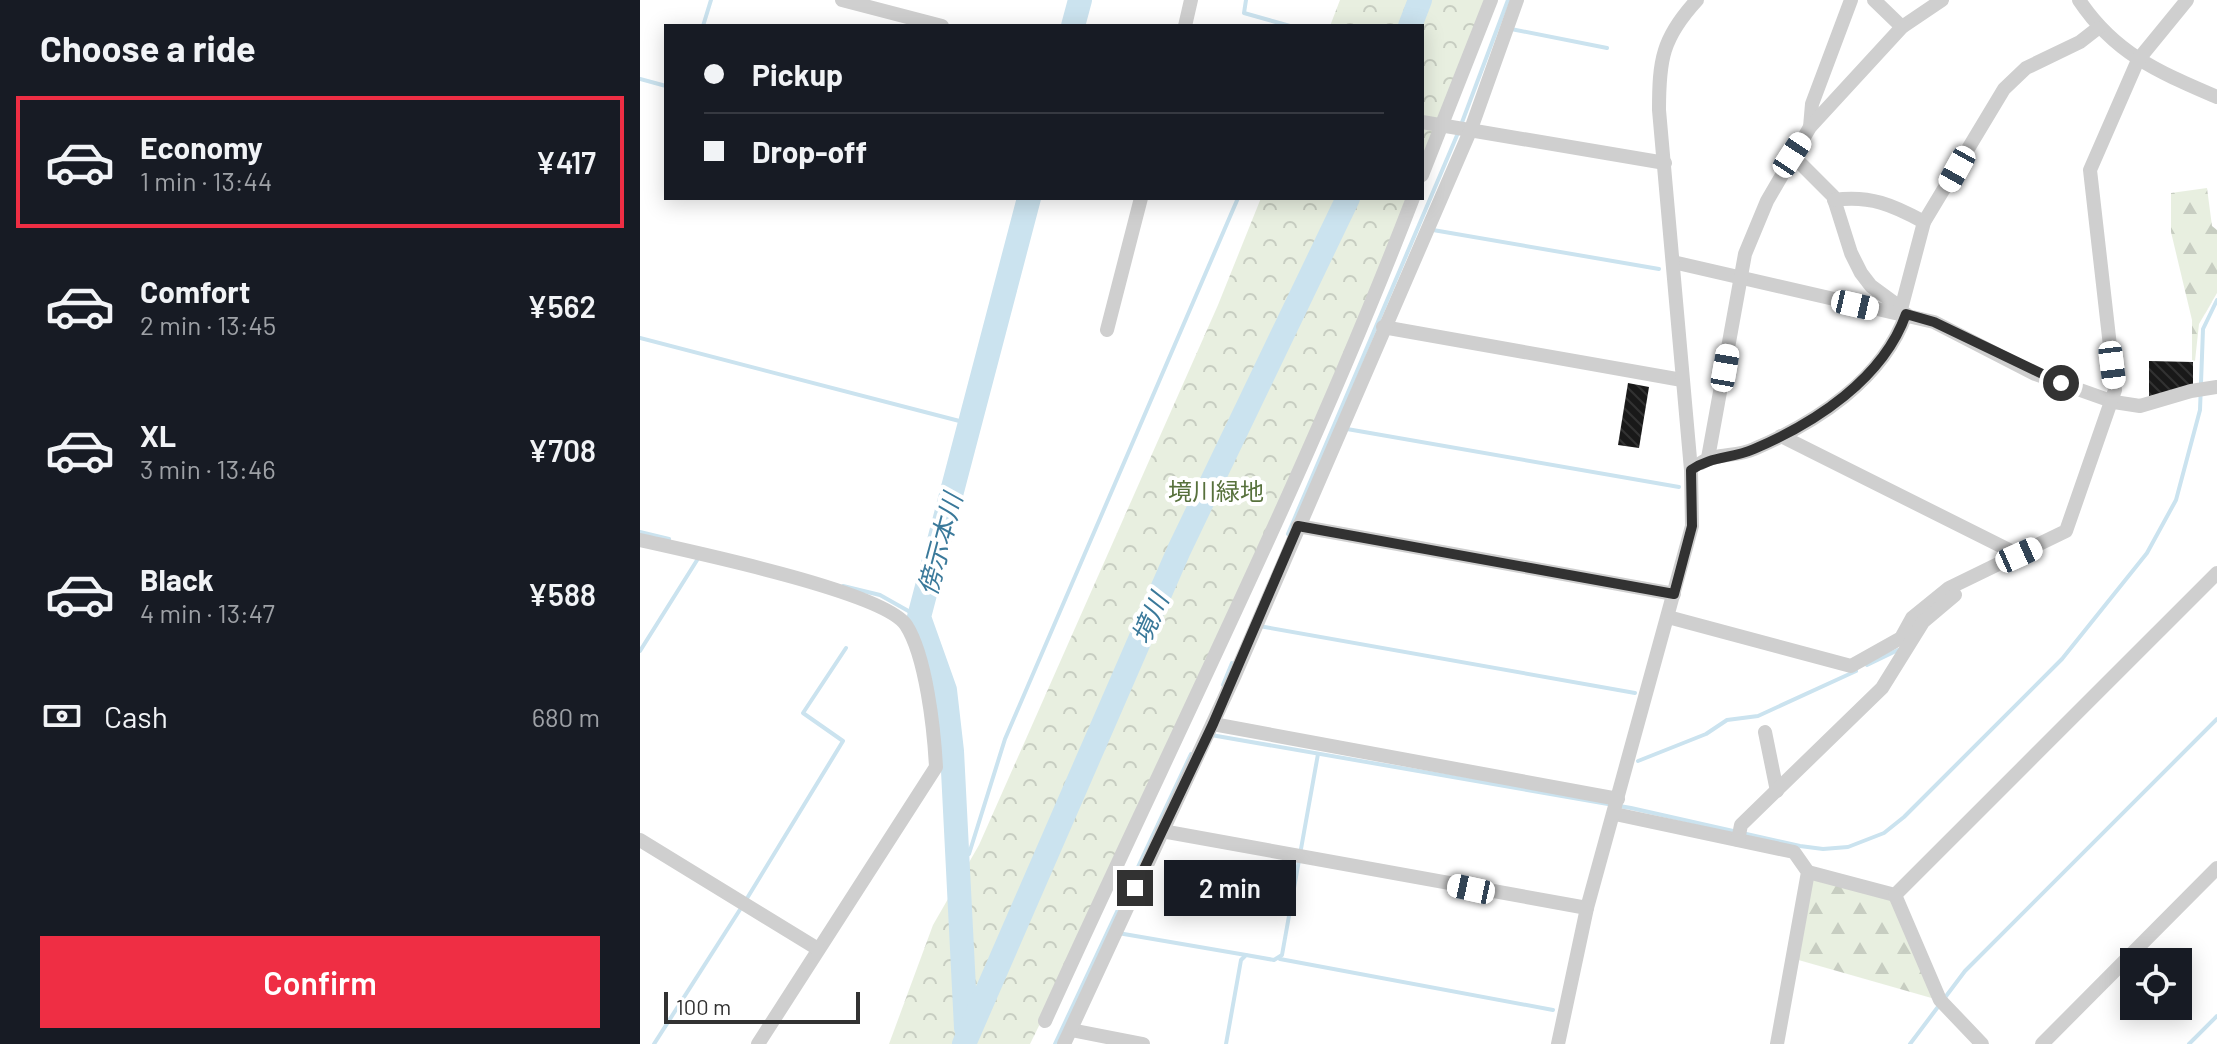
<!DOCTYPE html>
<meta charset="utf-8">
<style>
body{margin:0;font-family:Barlow,"Noto Sans JP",sans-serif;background:#20242c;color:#f1f3f6;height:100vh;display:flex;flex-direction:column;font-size:30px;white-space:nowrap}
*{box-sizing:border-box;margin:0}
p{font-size:26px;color:#9ea1a6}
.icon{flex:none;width:44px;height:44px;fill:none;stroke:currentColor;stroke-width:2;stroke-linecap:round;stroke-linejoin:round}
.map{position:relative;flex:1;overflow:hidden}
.drawer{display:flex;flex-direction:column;background:#171b24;width:640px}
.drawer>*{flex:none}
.banner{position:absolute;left:24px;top:24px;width:760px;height:176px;border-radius:0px;box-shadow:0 4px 20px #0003;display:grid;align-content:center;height:176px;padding:0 40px;background:#171b24}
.buttons{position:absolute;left:1480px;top:948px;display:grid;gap:16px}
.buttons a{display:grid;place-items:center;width:72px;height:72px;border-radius:0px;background:#171b24;box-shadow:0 4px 20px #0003;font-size:40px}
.scale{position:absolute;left:24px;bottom:20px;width:196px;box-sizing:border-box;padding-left:8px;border:4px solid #323232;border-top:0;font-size:22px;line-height:28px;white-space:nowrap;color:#323232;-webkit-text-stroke:6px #fff;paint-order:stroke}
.end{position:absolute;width:36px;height:36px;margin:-18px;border:10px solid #323232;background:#fff;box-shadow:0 0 0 4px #fff}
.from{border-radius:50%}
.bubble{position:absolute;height:56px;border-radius:0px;background:#171b24;box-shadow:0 4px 20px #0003;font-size:26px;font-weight:600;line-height:56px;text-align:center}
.car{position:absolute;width:24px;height:48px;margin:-24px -12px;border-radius:10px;box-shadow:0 0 6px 2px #0007;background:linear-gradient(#fff 24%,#345 0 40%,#fff 0 76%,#345 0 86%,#fff 0)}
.banner b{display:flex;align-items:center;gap:28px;height:76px;font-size:30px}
.banner b+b{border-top:2px solid #363941}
.banner i{width:20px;height:20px;background:#f1f3f6}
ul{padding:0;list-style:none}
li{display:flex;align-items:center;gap:24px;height:132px;margin:0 16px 12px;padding:0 24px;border:4px solid transparent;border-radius:0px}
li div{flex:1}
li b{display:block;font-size:30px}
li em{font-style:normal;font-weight:600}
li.selected{border-color:#ef2e44}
li>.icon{width:72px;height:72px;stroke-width:1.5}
h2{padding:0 40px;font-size:36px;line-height:96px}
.pay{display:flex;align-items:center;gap:20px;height:88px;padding:0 40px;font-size:30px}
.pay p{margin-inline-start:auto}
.primary-button{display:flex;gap:16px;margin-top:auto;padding:16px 40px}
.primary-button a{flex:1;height:92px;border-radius:0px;background:#ef2e44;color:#fff;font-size:32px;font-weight:600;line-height:92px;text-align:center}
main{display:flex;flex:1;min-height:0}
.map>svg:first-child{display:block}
.forest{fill:url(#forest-firs)}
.park{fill:url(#park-crowns)}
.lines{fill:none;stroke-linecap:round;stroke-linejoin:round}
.stream{stroke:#cbe3ef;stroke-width:4}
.river{stroke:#cbe3ef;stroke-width:24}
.building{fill:url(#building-back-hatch)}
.street{stroke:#cfcfcf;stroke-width:14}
.route{stroke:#323232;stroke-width:10}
.labels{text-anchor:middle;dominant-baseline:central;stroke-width:8;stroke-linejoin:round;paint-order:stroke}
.park-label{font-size:24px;fill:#57713c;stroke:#fff}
.water-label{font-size:26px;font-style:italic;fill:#3a799a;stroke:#fff}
</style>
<main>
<section class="drawer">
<h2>Choose a ride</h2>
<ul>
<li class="selected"><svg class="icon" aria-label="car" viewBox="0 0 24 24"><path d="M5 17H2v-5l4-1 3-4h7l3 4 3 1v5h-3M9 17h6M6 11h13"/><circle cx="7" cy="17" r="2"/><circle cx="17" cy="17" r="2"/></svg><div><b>Economy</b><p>1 min · 13:44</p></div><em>¥417</em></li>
<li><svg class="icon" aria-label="car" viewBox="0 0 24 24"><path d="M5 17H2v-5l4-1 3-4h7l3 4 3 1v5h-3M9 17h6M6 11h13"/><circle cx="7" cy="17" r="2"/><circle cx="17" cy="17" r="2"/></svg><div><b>Comfort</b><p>2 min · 13:45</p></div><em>¥562</em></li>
<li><svg class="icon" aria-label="car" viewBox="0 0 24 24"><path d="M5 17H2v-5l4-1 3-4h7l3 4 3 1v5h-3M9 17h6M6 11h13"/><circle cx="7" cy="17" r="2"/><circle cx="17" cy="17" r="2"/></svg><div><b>XL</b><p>3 min · 13:46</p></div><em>¥708</em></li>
<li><svg class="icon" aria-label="car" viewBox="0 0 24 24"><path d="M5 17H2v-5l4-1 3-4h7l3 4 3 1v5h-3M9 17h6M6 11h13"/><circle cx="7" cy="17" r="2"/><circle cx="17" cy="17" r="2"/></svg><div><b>Black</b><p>4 min · 13:47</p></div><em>¥588</em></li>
</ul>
<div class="pay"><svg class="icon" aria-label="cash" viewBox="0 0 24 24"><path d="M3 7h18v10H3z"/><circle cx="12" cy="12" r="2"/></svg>Cash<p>680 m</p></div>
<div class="primary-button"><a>Confirm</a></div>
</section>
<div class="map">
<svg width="1577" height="1044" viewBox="0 0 1577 1044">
<defs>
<pattern id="forest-firs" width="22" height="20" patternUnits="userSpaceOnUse" patternTransform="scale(2)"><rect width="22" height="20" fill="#e8efe0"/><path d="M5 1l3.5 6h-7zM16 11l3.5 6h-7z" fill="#c7cdc1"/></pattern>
<pattern id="park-crowns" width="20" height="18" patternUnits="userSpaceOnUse" patternTransform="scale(2)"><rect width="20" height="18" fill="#e8efe0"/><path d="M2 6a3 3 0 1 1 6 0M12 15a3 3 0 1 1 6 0" fill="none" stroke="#c7cdc1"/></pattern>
<pattern id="building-back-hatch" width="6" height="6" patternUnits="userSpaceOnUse" patternTransform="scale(2)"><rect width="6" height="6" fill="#191919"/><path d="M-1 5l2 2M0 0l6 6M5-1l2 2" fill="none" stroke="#323232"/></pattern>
</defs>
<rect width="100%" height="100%" fill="#fff"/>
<!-- forest -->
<g class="forest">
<path d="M1567 188 1572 226 1577 230V293L1559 324 1555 361 1552 360V320L1531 232V193Z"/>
<path d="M1170 877 1251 899 1295 999 1155 959Z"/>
</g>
<!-- park -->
<g class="park">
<path d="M700 0H854L782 177V26H690Z"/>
<path d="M621 198H773L555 710 390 1044H249L293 925 339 845 578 305Z"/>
</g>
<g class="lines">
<!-- stream -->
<g class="stream">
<path d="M606 0 604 13 650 26"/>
<path d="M63 26 71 0"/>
<path d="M871 29 967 48"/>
<path d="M0 79 26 86"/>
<path d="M821 125 868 0"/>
<path d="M793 230 1019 269"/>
<path d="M0 338 331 424"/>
<path d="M707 429 1039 487"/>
<path d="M0 532 29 539"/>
<path d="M648 534 818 133"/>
<path d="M203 586 240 595 279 617"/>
<path d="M619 626 995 693"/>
<path d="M0 651 59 557"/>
<path d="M1227 665 1258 650"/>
<path d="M583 685 592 663"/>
<path d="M571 735 991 808 1160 846 1183 849 1208 847 1244 833 1264 817 1422 659 1507 553 1536 500 1560 410 1563 329 1577 300"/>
<path d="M998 761 1066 734 1087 720 1118 716 1216 671"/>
<path d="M318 858 329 854 365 739 598 198"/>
<path d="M106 900 203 741 163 713 206 648"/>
<path d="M478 933 606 955"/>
<path d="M640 959 913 1010"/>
<path d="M14 1044 101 908"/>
<path d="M415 1044 551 754"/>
<path d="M586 1044 601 960 606 955 634 960 642 955 678 754"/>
<path d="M1270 1044 1325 971 1577 719"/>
<path d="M1549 1044 1577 1016"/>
</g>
<!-- river -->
<g class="river">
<path d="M433 26 440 0"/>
<path d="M770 26 780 0"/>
<path d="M326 1028 312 751 305 690 279 617 389 198"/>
<path d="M324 1044 539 550 708 198"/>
</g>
</g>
<!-- building -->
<g class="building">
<path d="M1509 361 1553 362V386L1509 399Z"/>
<path d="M988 383 1009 387 999 448 978 445Z"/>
</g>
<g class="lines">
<!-- street -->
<g class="street">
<path d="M202 0 302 26"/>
<path d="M1234 0 1262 27"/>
<path d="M1439 0C1475 54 1519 72 1577 97"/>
<path d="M545 26 551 0"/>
<path d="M782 122 1025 163"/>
<path d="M1170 127 1172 104 1211 0"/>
<path d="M1152 155 1193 196 1211 253 1221 273 1231 286 1261 308"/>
<path d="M782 175 851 0"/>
<path d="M1194 200C1230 195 1253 205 1284 222"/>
<path d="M1033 262 1294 322 1395 374 1474 402 1500 406 1551 391 1577 387"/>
<path d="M1260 313 1284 222 1364 89 1386 68 1440 42 1458 28"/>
<path d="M743 327 1042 380"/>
<path d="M467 330 501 198"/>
<path d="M1141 436 1379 555"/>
<path d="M1068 458 1105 254 1127 201 1170 127 1262 27 1302 0"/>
<path d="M1061 463C1075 453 1097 457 1114 449 1175 423 1243 380 1266 314"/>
<path d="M658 526 1034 594"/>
<path d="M0 540C47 551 243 591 266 625 286 656 294 729 296 767L118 1044"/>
<path d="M1028 617 1211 666 1261 638 1272 618 1309 588 1426 531 1475 390 1450 170 1498 60 1547 0"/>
<path d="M573 724 978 799"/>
<path d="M1125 732 1137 791"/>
<path d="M975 814 1154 852 1168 872 1137 1044"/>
<path d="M522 831 947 908"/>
<path d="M0 840 178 949"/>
<path d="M1098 840 1101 825 1242 688 1283 622 1315 595"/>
<path d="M1168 872 1255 895"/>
<path d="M1255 895 1577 573"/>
<path d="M1255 895 1300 1000 1342 1044"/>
<path d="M405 1021C529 747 665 479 773 198"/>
<path d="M431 1030 503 1044"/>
<path d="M424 1044 595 675 831 129 877 0"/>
<path d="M918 1044 947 908 1052 526 1051 470 1019 110C1019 60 1022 38 1057 0"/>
<path d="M1402 1044 1577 868"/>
</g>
</g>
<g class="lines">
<!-- route -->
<path class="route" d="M495 888 573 724 658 526 1034 594 1052 526 1051 470C1071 456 1091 459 1114 449 1175 423 1243 379 1266 314L1294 322 1421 383"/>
</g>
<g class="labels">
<!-- park labels -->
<g class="park-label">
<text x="576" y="490">境川緑地</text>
</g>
<!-- water labels -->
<g class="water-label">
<text transform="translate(299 544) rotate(-75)">傍示本川</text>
<text transform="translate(509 618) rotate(-66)">境川</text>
</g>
</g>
</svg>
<div class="buttons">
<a><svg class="icon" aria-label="locate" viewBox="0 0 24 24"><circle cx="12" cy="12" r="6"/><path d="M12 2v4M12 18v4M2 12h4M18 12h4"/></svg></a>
</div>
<div class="scale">100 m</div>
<i class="end from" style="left:1421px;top:383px"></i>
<i class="end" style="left:495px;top:888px"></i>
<div class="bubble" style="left:524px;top:860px;width:132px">2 min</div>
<i class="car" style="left:1152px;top:155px;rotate:33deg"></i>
<i class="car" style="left:1317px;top:169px;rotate:209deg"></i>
<i class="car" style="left:1215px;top:305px;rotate:103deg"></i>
<i class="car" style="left:1472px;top:365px;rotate:173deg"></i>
<i class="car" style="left:1085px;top:368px;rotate:10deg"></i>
<i class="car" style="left:1379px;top:555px;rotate:66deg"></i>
<i class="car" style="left:831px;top:889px;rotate:282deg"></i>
<div class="banner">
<b><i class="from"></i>Pickup</b>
<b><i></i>Drop-off</b>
</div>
</div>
</main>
